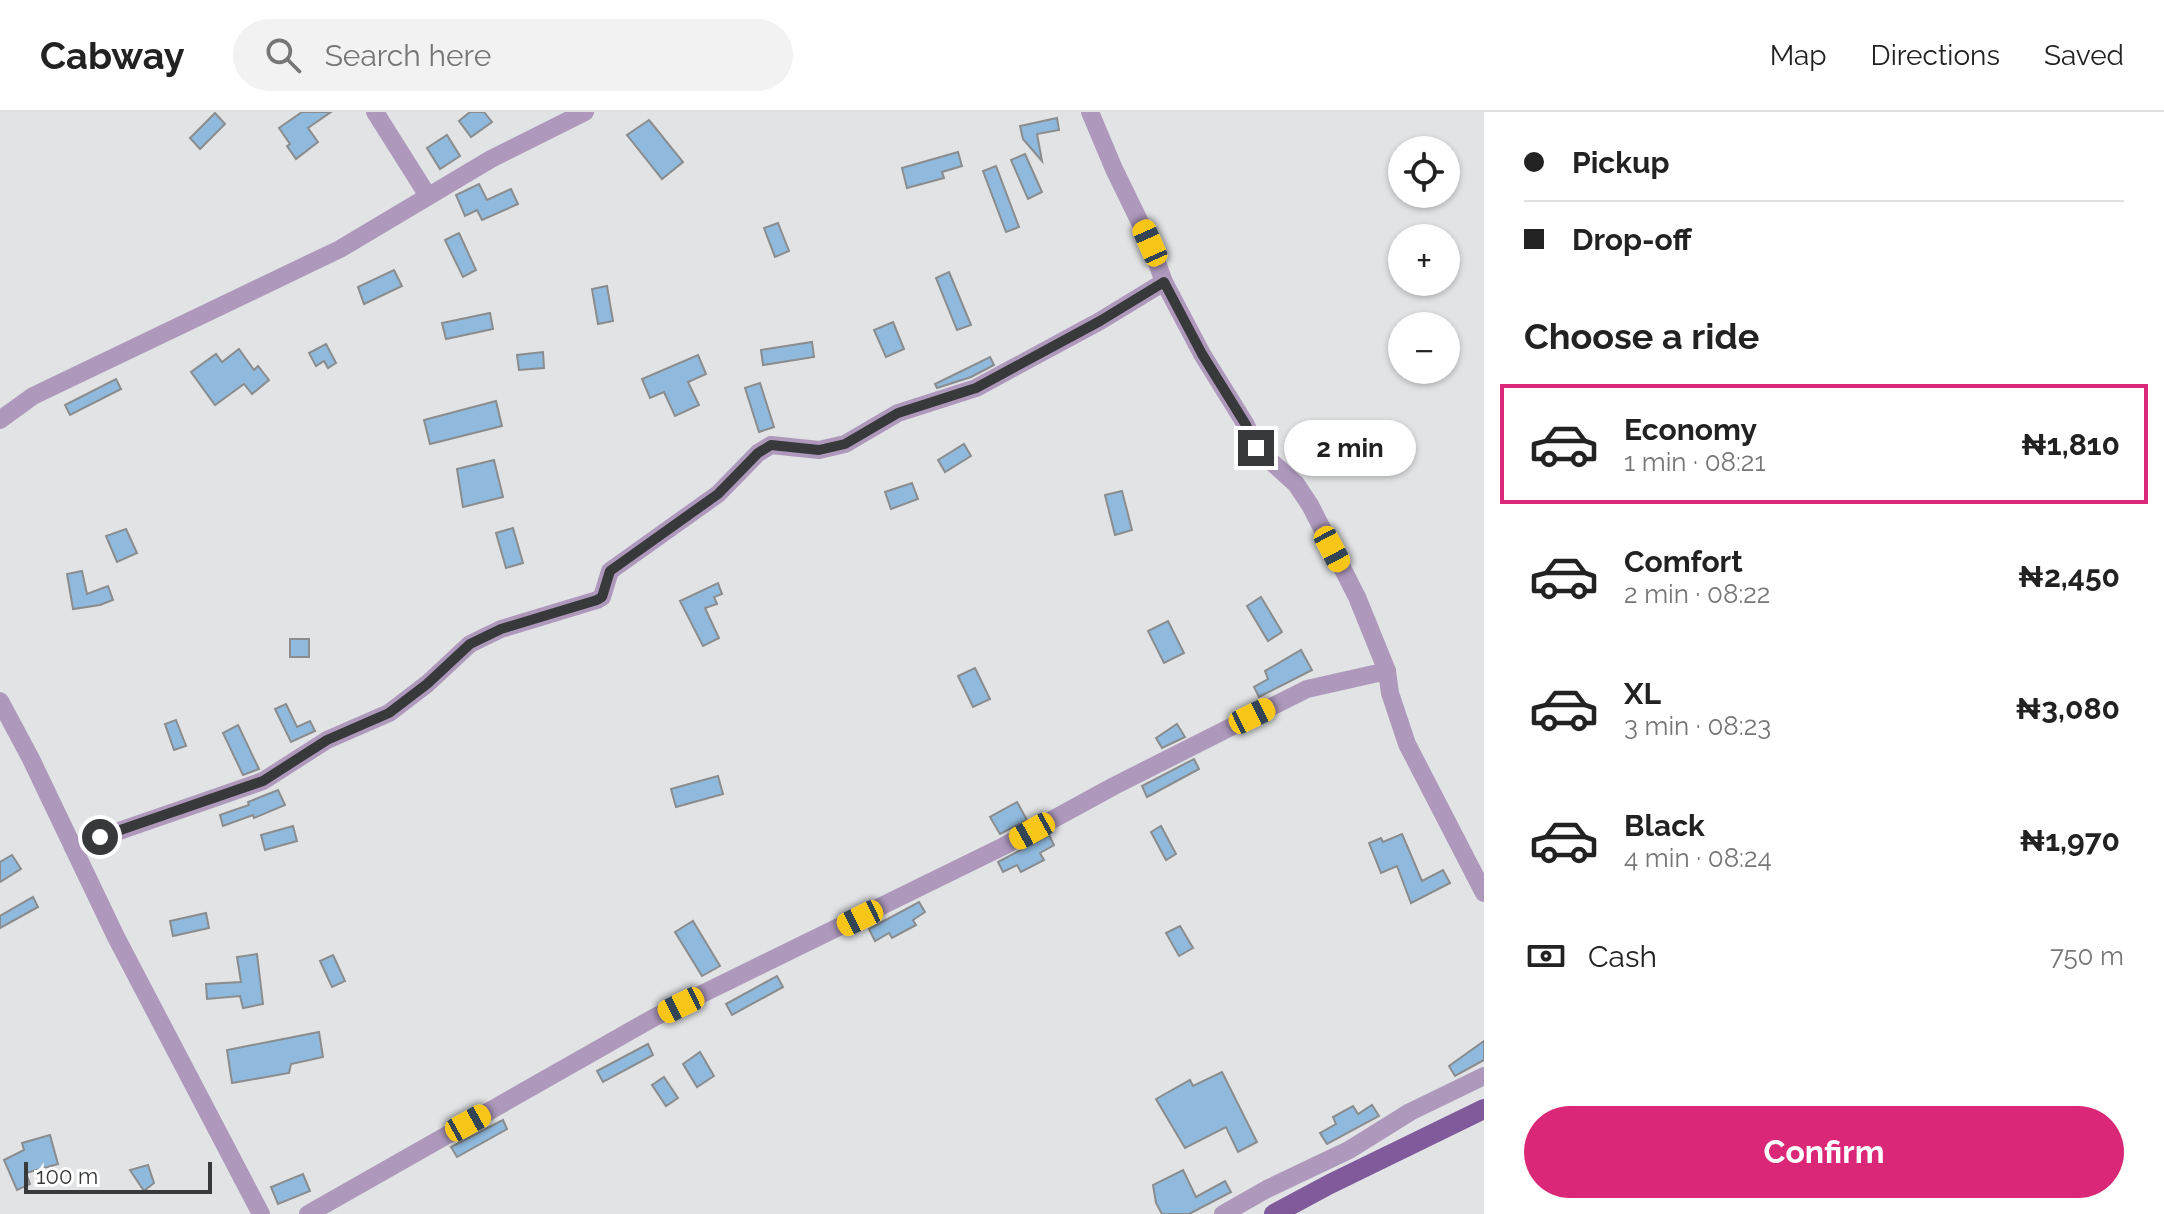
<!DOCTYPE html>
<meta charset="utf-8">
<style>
body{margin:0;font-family:Raleway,sans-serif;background:#f2f2f2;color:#222;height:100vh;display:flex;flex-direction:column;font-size:30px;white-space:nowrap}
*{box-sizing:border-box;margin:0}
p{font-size:26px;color:#767676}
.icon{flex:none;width:44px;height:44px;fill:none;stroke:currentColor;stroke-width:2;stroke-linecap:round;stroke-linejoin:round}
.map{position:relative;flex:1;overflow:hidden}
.side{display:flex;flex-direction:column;background:#fff;width:680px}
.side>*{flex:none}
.guide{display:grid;align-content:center;height:176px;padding:0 40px;background:#fff}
.fabs{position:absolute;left:1388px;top:24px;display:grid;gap:16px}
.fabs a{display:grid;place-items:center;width:72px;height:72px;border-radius:50%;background:#fff;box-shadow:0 2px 6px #0004;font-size:40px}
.scale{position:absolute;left:24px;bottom:20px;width:188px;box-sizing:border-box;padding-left:8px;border:4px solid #38393a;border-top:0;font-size:22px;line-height:28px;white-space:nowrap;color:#38393a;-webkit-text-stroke:6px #fff;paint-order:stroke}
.end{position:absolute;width:36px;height:36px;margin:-18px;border:10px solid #38393a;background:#fff;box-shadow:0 0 0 4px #fff}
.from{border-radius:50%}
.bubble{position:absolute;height:56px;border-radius:28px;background:#fff;box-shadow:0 2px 6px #0004;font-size:26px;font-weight:700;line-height:56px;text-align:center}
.car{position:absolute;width:24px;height:48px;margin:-24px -12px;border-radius:10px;box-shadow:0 0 6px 2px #0007;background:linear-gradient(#f5c518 24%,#345 0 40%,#f5c518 0 76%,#345 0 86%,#f5c518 0)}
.guide b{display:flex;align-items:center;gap:28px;height:76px;font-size:30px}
.guide b+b{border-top:2px solid #e0e0e0}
.guide i{width:20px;height:20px;background:#222}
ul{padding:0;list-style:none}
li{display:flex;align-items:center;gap:24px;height:120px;margin:0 16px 12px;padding:0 24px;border:4px solid transparent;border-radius:0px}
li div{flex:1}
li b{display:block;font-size:30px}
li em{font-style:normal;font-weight:700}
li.active{border-color:#db2777}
li>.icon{width:72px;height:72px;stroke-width:1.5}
h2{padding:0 40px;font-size:36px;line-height:96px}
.pay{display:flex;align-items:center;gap:20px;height:88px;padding:0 40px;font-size:30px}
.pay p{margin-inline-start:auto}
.button{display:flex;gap:16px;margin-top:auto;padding:16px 40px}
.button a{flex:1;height:92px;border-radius:48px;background:#db2777;color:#fff;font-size:32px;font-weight:700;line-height:92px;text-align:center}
header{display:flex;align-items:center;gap:48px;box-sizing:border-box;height:112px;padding:0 40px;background:#fff;border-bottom:2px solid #e0e0e0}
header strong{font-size:38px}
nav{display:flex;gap:44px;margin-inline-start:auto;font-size:28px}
.search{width:560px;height:72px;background:#f2f2f2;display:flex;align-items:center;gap:20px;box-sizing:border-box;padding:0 28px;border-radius:44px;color:#767676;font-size:30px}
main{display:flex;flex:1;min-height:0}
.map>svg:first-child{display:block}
.building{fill:#90badd;stroke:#8a8c8e;stroke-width:2}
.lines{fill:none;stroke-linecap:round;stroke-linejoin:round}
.minor{stroke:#ae99bd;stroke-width:18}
.major{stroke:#815a9b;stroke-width:20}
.route{stroke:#38393a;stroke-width:10}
</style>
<header>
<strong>Cabway</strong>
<div class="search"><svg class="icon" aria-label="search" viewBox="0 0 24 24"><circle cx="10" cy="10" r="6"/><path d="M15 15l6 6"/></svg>Search here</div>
<nav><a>Map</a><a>Directions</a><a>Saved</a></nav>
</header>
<main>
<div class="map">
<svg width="1484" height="1102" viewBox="0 0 1484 1102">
<rect width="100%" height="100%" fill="#e1e3e4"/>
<!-- building -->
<g class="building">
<path d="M302 0H331L308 16 318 30 296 47 287 34 290 32 279 16Z"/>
<path d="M470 0H484L492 10 471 25 459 9Z"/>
<path d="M215 1 225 12 200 37 190 26Z"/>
<path d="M1057 6 1059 18 1037 22 1042 49 1023 27 1020 14Z"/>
<path d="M649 8 683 50 662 67 627 23Z"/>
<path d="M447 23 460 44 440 57 427 36Z"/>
<path d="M958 40 962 54 942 60 944 66 907 76 902 56Z"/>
<path d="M1025 42 1042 80 1028 87 1011 48Z"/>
<path d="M996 54 1019 115 1006 120 983 59Z"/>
<path d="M479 72 487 88 511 77 518 92 482 108 477 98 465 104 456 83Z"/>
<path d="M778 111 789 139 775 145 764 116Z"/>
<path d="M459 121 476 158 463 165 445 128Z"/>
<path d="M394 158 402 174 364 192 358 175Z"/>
<path d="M949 160 971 213 957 218 936 166Z"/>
<path d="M607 174 613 209 598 212 592 177Z"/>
<path d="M490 201 493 217 446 227 442 211Z"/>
<path d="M893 210 904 237 886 245 874 218Z"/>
<path d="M812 230 814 245 763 253 761 238Z"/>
<path d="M326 232 336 251 328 256 324 249 316 254 309 241Z"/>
<path d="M239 237 254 258 258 254 269 268 252 282 244 272 215 293 191 260 216 242 222 250Z"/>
<path d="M543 240 544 256 519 258 517 243Z"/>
<path d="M698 243 706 262 688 270 699 293 675 304 664 280 650 286 642 267Z"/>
<path d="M990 245 994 253 971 265 937 276 935 272Z"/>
<path d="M116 267 121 277 70 303 65 293Z"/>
<path d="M760 271 774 315 759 320 745 276Z"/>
<path d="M496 289 502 314 430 332 424 308Z"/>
<path d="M964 332 971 344 945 360 938 348Z"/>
<path d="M494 348 503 385 463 395 457 357Z"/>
<path d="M912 371 918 387 891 397 885 380Z"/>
<path d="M1122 379 1132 418 1115 423 1105 383Z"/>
<path d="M513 416 523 451 506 456 496 421Z"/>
<path d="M126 417 137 441 117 450 106 424Z"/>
<path d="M82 459 87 482 108 474 113 488 100 493 73 497 67 462Z"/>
<path d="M718 471 722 482 714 485 717 492 705 496 719 526 703 534 680 489Z"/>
<path d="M1261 485 1282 520 1268 529 1247 494Z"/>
<path d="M1168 509 1184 541 1164 551 1148 519Z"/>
<rect x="290" y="527" width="19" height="18"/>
<path d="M1301 538 1312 558 1259 585 1254 575 1268 567 1265 559Z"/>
<path d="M975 556 990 587 973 595 958 564Z"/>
<path d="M286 592 297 615 310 609 315 619 291 630 275 597Z"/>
<path d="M176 608 186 634 174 638 165 612Z"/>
<path d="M1177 612 1185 625 1162 636 1156 626Z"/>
<path d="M238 613 259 657 243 663 223 621Z"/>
<path d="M1194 647 1199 657 1147 685 1142 674Z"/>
<path d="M718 664 723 682 676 695 671 677Z"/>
<path d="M278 678 285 693 254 706 253 703 223 714 220 703 249 693 248 690Z"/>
<path d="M1017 690 1027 708 1000 722 990 705Z"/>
<path d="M293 714 297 729 265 738 261 723Z"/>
<path d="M1161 714 1176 742 1166 748 1151 720Z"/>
<path d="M1402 722 1422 769 1443 758 1450 771 1411 791 1397 754 1381 761 1369 731 1381 726 1383 730Z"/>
<path d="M1049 723 1054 733 1040 741 1044 748 1021 760 1017 753 1003 760 998 750Z"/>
<path d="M12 743 21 757 0 770V750Z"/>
<path d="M33 785 38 795 0 816V804Z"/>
<path d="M919 790 925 800 913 808 916 813 892 826 889 821 875 829 869 817Z"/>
<path d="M206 801 209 816 173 824 170 809Z"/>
<path d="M693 809 720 854 702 864 675 820Z"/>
<path d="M1180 814 1193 836 1179 844 1166 821Z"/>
<path d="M257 842 263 892 243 896 240 884 207 887 206 872 241 870 237 845Z"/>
<path d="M333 843 345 869 332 875 320 849Z"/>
<path d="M777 864 783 875 732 903 726 892Z"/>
<path d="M319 920 323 945 291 952 289 961 232 971 227 938Z"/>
<path d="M1484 929V948L1455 964 1449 954Z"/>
<path d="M648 932 653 943 603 970 597 959Z"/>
<path d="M700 940 714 964 697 975 683 952Z"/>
<path d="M1222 960 1257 1030 1238 1040 1226 1015 1185 1036 1156 987 1190 968 1193 974Z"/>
<path d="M664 965 678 986 666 994 652 973Z"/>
<path d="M1372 993 1379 1004 1327 1032 1320 1021 1336 1012 1333 1005 1353 994 1358 1002Z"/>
<path d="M503 1008 507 1017 457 1045 451 1035Z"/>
<path d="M50 1023 58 1052 26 1061 30 1072 17 1078 4 1048 24 1038 22 1031Z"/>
<path d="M148 1053 154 1071 144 1079 130 1058Z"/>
<path d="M1183 1058 1196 1085 1225 1069 1231 1080 1189 1102H1162L1156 1091 1153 1073Z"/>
<path d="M303 1062 310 1079 278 1092 271 1075Z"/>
</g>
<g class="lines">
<!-- minor -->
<g class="minor">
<path d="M375 0 428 84"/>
<path d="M1090 0 1114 57 1150 131 1164 170 1202 242 1246 313 1256 336 1296 372 1310 393 1357 485 1387 559 1390 581 1407 632 1484 781"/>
<path d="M0 308 33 284 340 137 491 47 585 0"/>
<path d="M0 589 31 647 116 825 261 1102"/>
<path d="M73 735 263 669 327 628 389 601 427 572 470 532 501 517 597 488 602 485 610 459 718 382 758 341 771 333 819 338 845 332 898 301 976 276 1100 209 1164 170"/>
<path d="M308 1102 655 905 1004 734 1114 674 1225 618 1307 577 1387 559"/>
<path d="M1223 1102 1267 1077 1349 1038 1410 1000 1484 964"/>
</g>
<!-- major -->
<path class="major" d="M1274 1102 1330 1072 1484 997"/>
</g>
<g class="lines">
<!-- route -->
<path class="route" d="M100 725 263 669 327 628 389 601 427 572 470 532 501 517 597 488 602 485 610 459 718 382 758 341 771 333 819 338 845 332 898 301 976 276 1100 209 1164 170 1202 242 1246 313 1256 336"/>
</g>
</svg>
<div class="fabs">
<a><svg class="icon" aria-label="locate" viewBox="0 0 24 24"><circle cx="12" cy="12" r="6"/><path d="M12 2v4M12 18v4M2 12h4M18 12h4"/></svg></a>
<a>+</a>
<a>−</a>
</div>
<div class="scale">100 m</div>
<i class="end from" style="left:100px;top:725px"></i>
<i class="end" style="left:1256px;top:336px"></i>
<div class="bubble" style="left:1284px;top:308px;width:132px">2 min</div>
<i class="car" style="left:1150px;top:131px;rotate:336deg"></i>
<i class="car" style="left:1332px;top:437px;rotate:152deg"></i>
<i class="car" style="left:1252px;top:604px;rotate:64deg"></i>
<i class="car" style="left:1032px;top:719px;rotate:241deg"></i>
<i class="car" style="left:860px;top:806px;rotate:244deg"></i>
<i class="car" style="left:681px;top:893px;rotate:244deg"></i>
<i class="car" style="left:468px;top:1011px;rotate:61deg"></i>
</div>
<section class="side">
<div class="guide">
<b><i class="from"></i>Pickup</b>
<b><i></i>Drop-off</b>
</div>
<h2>Choose a ride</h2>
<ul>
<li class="active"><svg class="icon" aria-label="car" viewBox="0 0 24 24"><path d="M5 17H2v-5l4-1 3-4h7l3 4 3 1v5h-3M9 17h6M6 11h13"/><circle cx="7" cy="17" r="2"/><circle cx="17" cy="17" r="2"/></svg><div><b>Economy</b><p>1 min · 08:21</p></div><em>₦1,810</em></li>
<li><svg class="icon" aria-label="car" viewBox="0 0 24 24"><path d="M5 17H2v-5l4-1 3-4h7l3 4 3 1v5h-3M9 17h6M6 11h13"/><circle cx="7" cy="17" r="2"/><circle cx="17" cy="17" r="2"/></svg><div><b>Comfort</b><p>2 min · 08:22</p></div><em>₦2,450</em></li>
<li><svg class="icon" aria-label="car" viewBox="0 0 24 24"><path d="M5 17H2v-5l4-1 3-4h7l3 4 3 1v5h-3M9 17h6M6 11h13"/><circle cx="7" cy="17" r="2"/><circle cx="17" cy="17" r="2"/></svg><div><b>XL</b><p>3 min · 08:23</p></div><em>₦3,080</em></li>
<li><svg class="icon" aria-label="car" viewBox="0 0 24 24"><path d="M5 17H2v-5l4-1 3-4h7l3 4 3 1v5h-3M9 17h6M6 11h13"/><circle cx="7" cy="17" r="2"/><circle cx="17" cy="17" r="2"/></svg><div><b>Black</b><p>4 min · 08:24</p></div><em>₦1,970</em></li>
</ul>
<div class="pay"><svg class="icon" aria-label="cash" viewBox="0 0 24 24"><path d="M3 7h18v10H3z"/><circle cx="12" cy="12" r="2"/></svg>Cash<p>750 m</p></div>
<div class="button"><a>Confirm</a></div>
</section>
</main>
